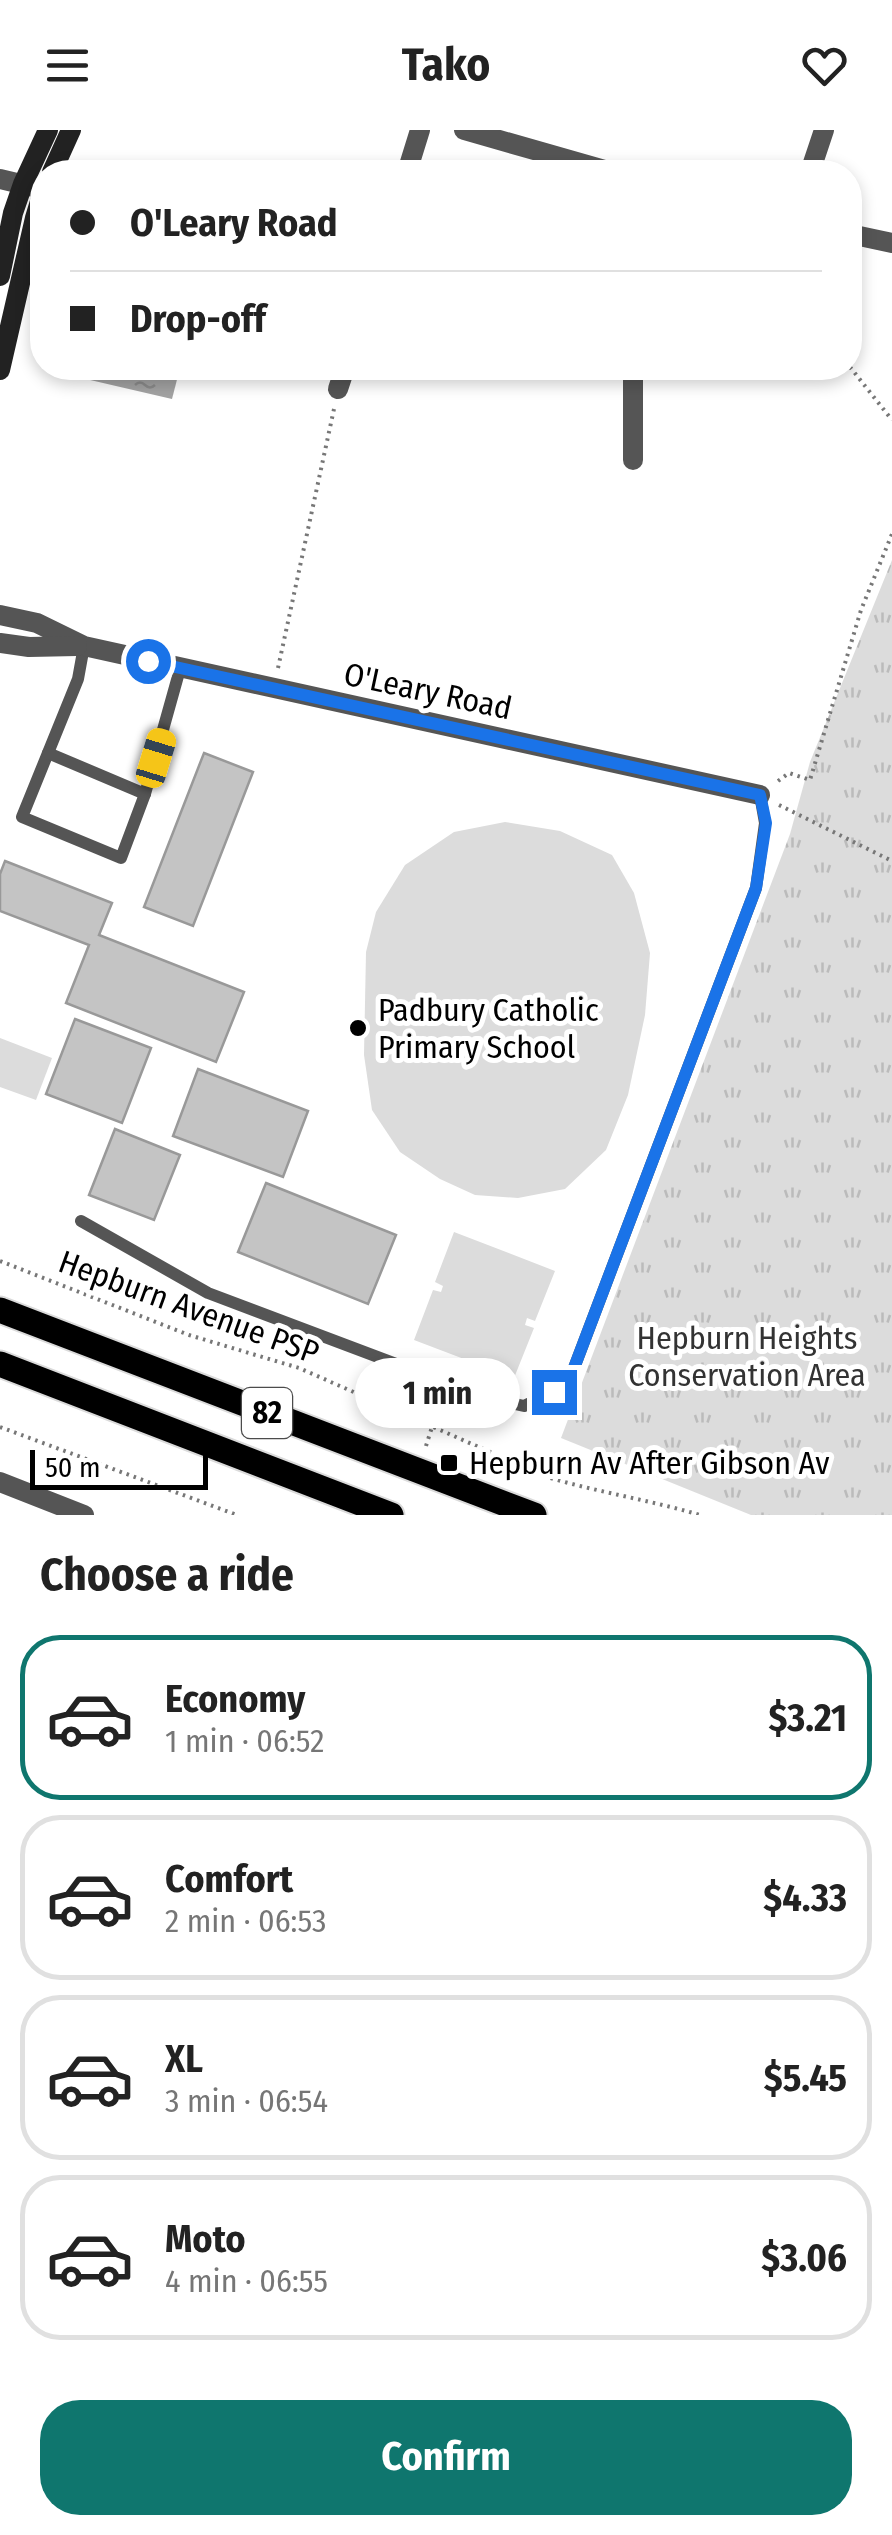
<!DOCTYPE html>
<meta charset="utf-8">
<style>
body{margin:0;font-family:"Fira Sans Condensed",sans-serif;background:#f2f2f2;color:#222;height:100vh;display:flex;flex-direction:column;font-size:38px;white-space:nowrap}
*{box-sizing:border-box;margin:0}
p{font-size:32px;color:#767676}
.icon{flex:none;width:55px;height:55px;fill:none;stroke:currentColor;stroke-width:2;stroke-linecap:round;stroke-linejoin:round}
.map{position:relative;height:1385px;overflow:hidden}
.details{display:flex;flex-direction:column;background:#fff;flex:1}
.details>*{flex:none}
.banner{position:absolute;left:30px;top:30px;width:832px;height:220px;border-radius:40px;box-shadow:0 5px 15px #0003;display:grid;align-content:center;height:220px;padding:0 40px;background:#fff}
.scale{position:absolute;left:30px;bottom:25px;width:178px;box-sizing:border-box;padding-left:10px;border:5px solid #000;border-top:0;font-size:28px;line-height:35px;white-space:nowrap;color:#000;-webkit-text-stroke:8px #fff;paint-order:stroke}
.end{position:absolute;width:45px;height:45px;margin:-22px;border:12px solid #1a73e8;background:#fff;box-shadow:0 0 0 5px #fff}
.from{border-radius:50%}
.bubble{position:absolute;height:70px;border-radius:35px;background:#fff;box-shadow:0 5px 15px #0003;font-size:32px;font-weight:700;line-height:70px;text-align:center}
.car{position:absolute;width:30px;height:60px;margin:-30px -15px;border-radius:12px;box-shadow:0 0 8px 2px #0007;background:linear-gradient(#f5c518 24%,#345 0 40%,#f5c518 0 76%,#345 0 86%,#f5c518 0)}
.banner b{display:flex;align-items:center;gap:35px;height:95px;font-size:38px}
.banner b+b{border-top:2px solid #e0e0e0}
.banner i{width:25px;height:25px;background:#222}
ul{padding:0;list-style:none}
li{display:flex;align-items:center;gap:30px;height:165px;margin:0 20px 15px;padding:0 20px;border:5px solid #e0e0e0;border-radius:40px}
li div{flex:1}
li b{display:block;font-size:38px}
li em{font-style:normal;font-weight:700}
li.on{border-color:#0f766e}
li>.icon{width:90px;height:90px;stroke-width:1.5}
h2{padding:0 40px;font-size:45px;line-height:120px}
.action{display:flex;gap:20px;margin-top:auto;padding:20px 40px}
.action a{flex:1;height:115px;border-radius:40px;background:#0f766e;color:#fff;font-size:40px;font-weight:700;line-height:115px;text-align:center}
header{display:flex;justify-content:space-between;align-items:center;height:130px;padding:0 40px;background:#fff;font-size:45px;font-weight:700}
.map>svg:first-child{display:block}
.grass{fill:#dcdcdc}
.park{fill:url(#park-tufts)}
.water{fill:url(#water-ripples)}
.building{fill:#c4c4c4;stroke:#999;stroke-width:2.5}
.lines{fill:none;stroke-linecap:round;stroke-linejoin:round}
.primary-casing{stroke:#dbdbdb;stroke-width:29}
.path{stroke:#777;stroke-width:4;stroke-dasharray:2.5 5;stroke-linecap:butt}
.service{stroke:#555;stroke-width:12}
.minor{stroke:#555;stroke-width:20}
.secondary{stroke:#222;stroke-width:20}
.primary{stroke:#000;stroke-width:25}
.route{stroke:#1a73e8;stroke-width:12}
.poi-dot{fill:#000;stroke:#fff;stroke-width:4}
.labels{text-anchor:middle;dominant-baseline:central;stroke-width:10;stroke-linejoin:round;paint-order:stroke}
.shield{fill:#fff;stroke:#4c4c4c;stroke-width:2.5}
.shield-label{font-size:30px;font-weight:bold;fill:#000}
.street-label{font-size:32px;fill:#000;stroke:#fff}
.poi-label{font-size:32px;fill:#000;stroke:#fff;text-anchor:start}
.park-label{font-size:32px;fill:#333;stroke:#fff}
</style>
<header><svg class="icon" aria-label="menu" viewBox="0 0 24 24"><path d="M4 6h16M4 12h16M4 18h16"/></svg>Tako<svg class="icon" aria-label="heart" viewBox="0 0 24 24"><path d="M12 20l-8-8c-3-5 5-10 8-4 3-6 11-1 8 4z"/></svg></header>
<div class="map">
<svg width="892" height="1385" viewBox="0 0 892 1385">
<defs>
<pattern id="park-tufts" width="24" height="20" patternUnits="userSpaceOnUse" patternTransform="scale(2.5)"><rect width="24" height="20" fill="#dcdcdc"/><path d="M3 7l-1-3M5 7V3M7 7l1-3M15 17l-1-3M17 17v-4M19 17l1-3" fill="none" stroke="#bbb"/></pattern>
<pattern id="water-ripples" width="26" height="14" patternUnits="userSpaceOnUse" patternTransform="scale(2.5)"><rect width="26" height="14" fill="#a3a3a3"/><path d="M2 4q2-2 4 0t4 0M15 11q2-2 4 0t4 0" fill="none" stroke="#8b8b8b"/></pattern>
</defs>
<rect width="100%" height="100%" fill="#fff"/>
<!-- grass -->
<g class="grass">
<path d="M505 692 560 701 612 725 634 763 650 823 645 885 628 965 606 1020 565 1059 518 1068 475 1065 440 1049 400 1022 372 980 364 925 366 822 376 782 405 735 454 702Z"/>
<path d="M0 908 52 928 36 970 0 957Z"/>
<path d="M454 1102 555 1141 535 1191 527 1188 525 1195 534 1198 514 1248 414 1210 433 1160 441 1162 443 1156 435 1152Z"/>
</g>
<!-- park -->
<path class="park" d="M892 430V1385H751L561 1308 790 704 810 632Z"/>
<!-- water -->
<path class="water" d="M48 238H180L172 269 47 240Z"/>
<!-- building -->
<g class="building">
<path d="M204 623 253 642 193 796 144 777Z"/>
<path d="M5 731 112 773 99 805 244 862 216 932 66 873 89 815 0 781V744Z"/>
<path d="M75 889 151 918 122 993 46 964Z"/>
<path d="M198 939 308 981 283 1047 173 1006Z"/>
<path d="M115 999 180 1025 154 1090 89 1065Z"/>
<path d="M266 1053 396 1105 368 1174 238 1122Z"/>
</g>
<g class="lines">
<!-- primary casing -->
<g class="primary-casing">
<g id="primary">
<path d="M0 1180 534 1385"/>
<path d="M0 1234 391 1385"/>
</g>
</g>
<!-- path -->
<g class="path">
<path d="M850 237 892 290"/>
<path d="M278 538 334 279"/>
<path d="M778 651 789 643 810 650 861 480 892 404"/>
<path d="M779 675 892 731"/>
<path d="M0 1131 189 1205 299 1238 547 1347C597 1362 650 1370 700 1385"/>
<path d="M0 1297 237 1385"/>
<path d="M426 1316 432 1297"/>
</g>
<!-- service -->
<g class="service">
<path d="M84 516 78 549 22 687 121 728 145 664 180 539"/>
<path d="M48 623 145 664"/>
<path d="M81 1091 208 1163 484 1267 524 1276 554 1262 574 1238 756 758 765 693 760 665"/>
</g>
<!-- minor -->
<g class="minor">
<path d="M464 0 612 42"/>
<path d="M407 42 420 0"/>
<path d="M810 42 824 0"/>
<path d="M0 49 42 59"/>
<path d="M850 104 892 113"/>
<path d="M633 238V330"/>
<path d="M338 259 345 238"/>
<path d="M0 485 37 493 84 516 760 665"/>
<path d="M0 513 29 517 77 516"/>
<path d="M0 1352 84 1385"/>
</g>
<!-- secondary -->
<g class="secondary">
<path d="M52 42 71 0"/>
<path d="M0 146 13 83 23 54 48 0"/>
<path d="M0 240 35 88 42 65"/>
</g>
<!-- primary -->
<use href="#primary" class="primary"/>
</g>
<g class="lines">
<!-- route -->
<path class="route" d="M148 531 760 665 766 693 756 758 574 1238 554 1262"/>
</g>
<!-- markers -->
<g class="poi-dot">
<circle cx="358" cy="898" r="10"/>
<rect x="439" y="1323" width="20" height="20" rx="5"/>
</g>
<g class="labels">
<!-- shield labels -->
<rect class="shield" x="242" y="1258" width="50" height="50" rx="8"/>
<g class="shield-label">
<text x="267" y="1283">82</text>
</g>
<!-- street labels -->
<g class="street-label">
<text transform="translate(428 561) rotate(12)">O'Leary Road</text>
<text transform="translate(189 1177) rotate(20)">Hepburn Avenue PSP</text>
</g>
<!-- poi labels -->
<g class="poi-label">
<text x="378" y="880">Padbury Catholic<tspan x="378" dy="37">Primary School</tspan></text>
<text x="469" y="1333">Hepburn Av After Gibson Av</text>
</g>
<!-- park labels -->
<g class="park-label">
<text x="747" y="1208">Hepburn Heights<tspan x="747" dy="37">Conservation Area</tspan></text>
</g>
</g>
</svg>
<div class="scale">50 m</div>
<i class="end from" style="left:148px;top:531px"></i>
<i class="end" style="left:554px;top:1262px"></i>
<div class="bubble" style="left:355px;top:1228px;width:165px">1 min</div>
<i class="car" style="left:156px;top:628px;rotate:17deg"></i>
<div class="banner">
<b><i class="from"></i>O'Leary Road</b>
<b><i></i>Drop-off</b>
</div>
</div>
<section class="details">
<h2>Choose a ride</h2>
<ul>
<li class="on"><svg class="icon" aria-label="car" viewBox="0 0 24 24"><path d="M5 17H2v-5l4-1 3-4h7l3 4 3 1v5h-3M9 17h6M6 11h13"/><circle cx="7" cy="17" r="2"/><circle cx="17" cy="17" r="2"/></svg><div><b>Economy</b><p>1 min · 06:52</p></div><em>$3.21</em></li>
<li><svg class="icon" aria-label="car" viewBox="0 0 24 24"><path d="M5 17H2v-5l4-1 3-4h7l3 4 3 1v5h-3M9 17h6M6 11h13"/><circle cx="7" cy="17" r="2"/><circle cx="17" cy="17" r="2"/></svg><div><b>Comfort</b><p>2 min · 06:53</p></div><em>$4.33</em></li>
<li><svg class="icon" aria-label="car" viewBox="0 0 24 24"><path d="M5 17H2v-5l4-1 3-4h7l3 4 3 1v5h-3M9 17h6M6 11h13"/><circle cx="7" cy="17" r="2"/><circle cx="17" cy="17" r="2"/></svg><div><b>XL</b><p>3 min · 06:54</p></div><em>$5.45</em></li>
<li><svg class="icon" aria-label="car" viewBox="0 0 24 24"><path d="M5 17H2v-5l4-1 3-4h7l3 4 3 1v5h-3M9 17h6M6 11h13"/><circle cx="7" cy="17" r="2"/><circle cx="17" cy="17" r="2"/></svg><div><b>Moto</b><p>4 min · 06:55</p></div><em>$3.06</em></li>
</ul>
<div class="action"><a>Confirm</a></div>
</section>
